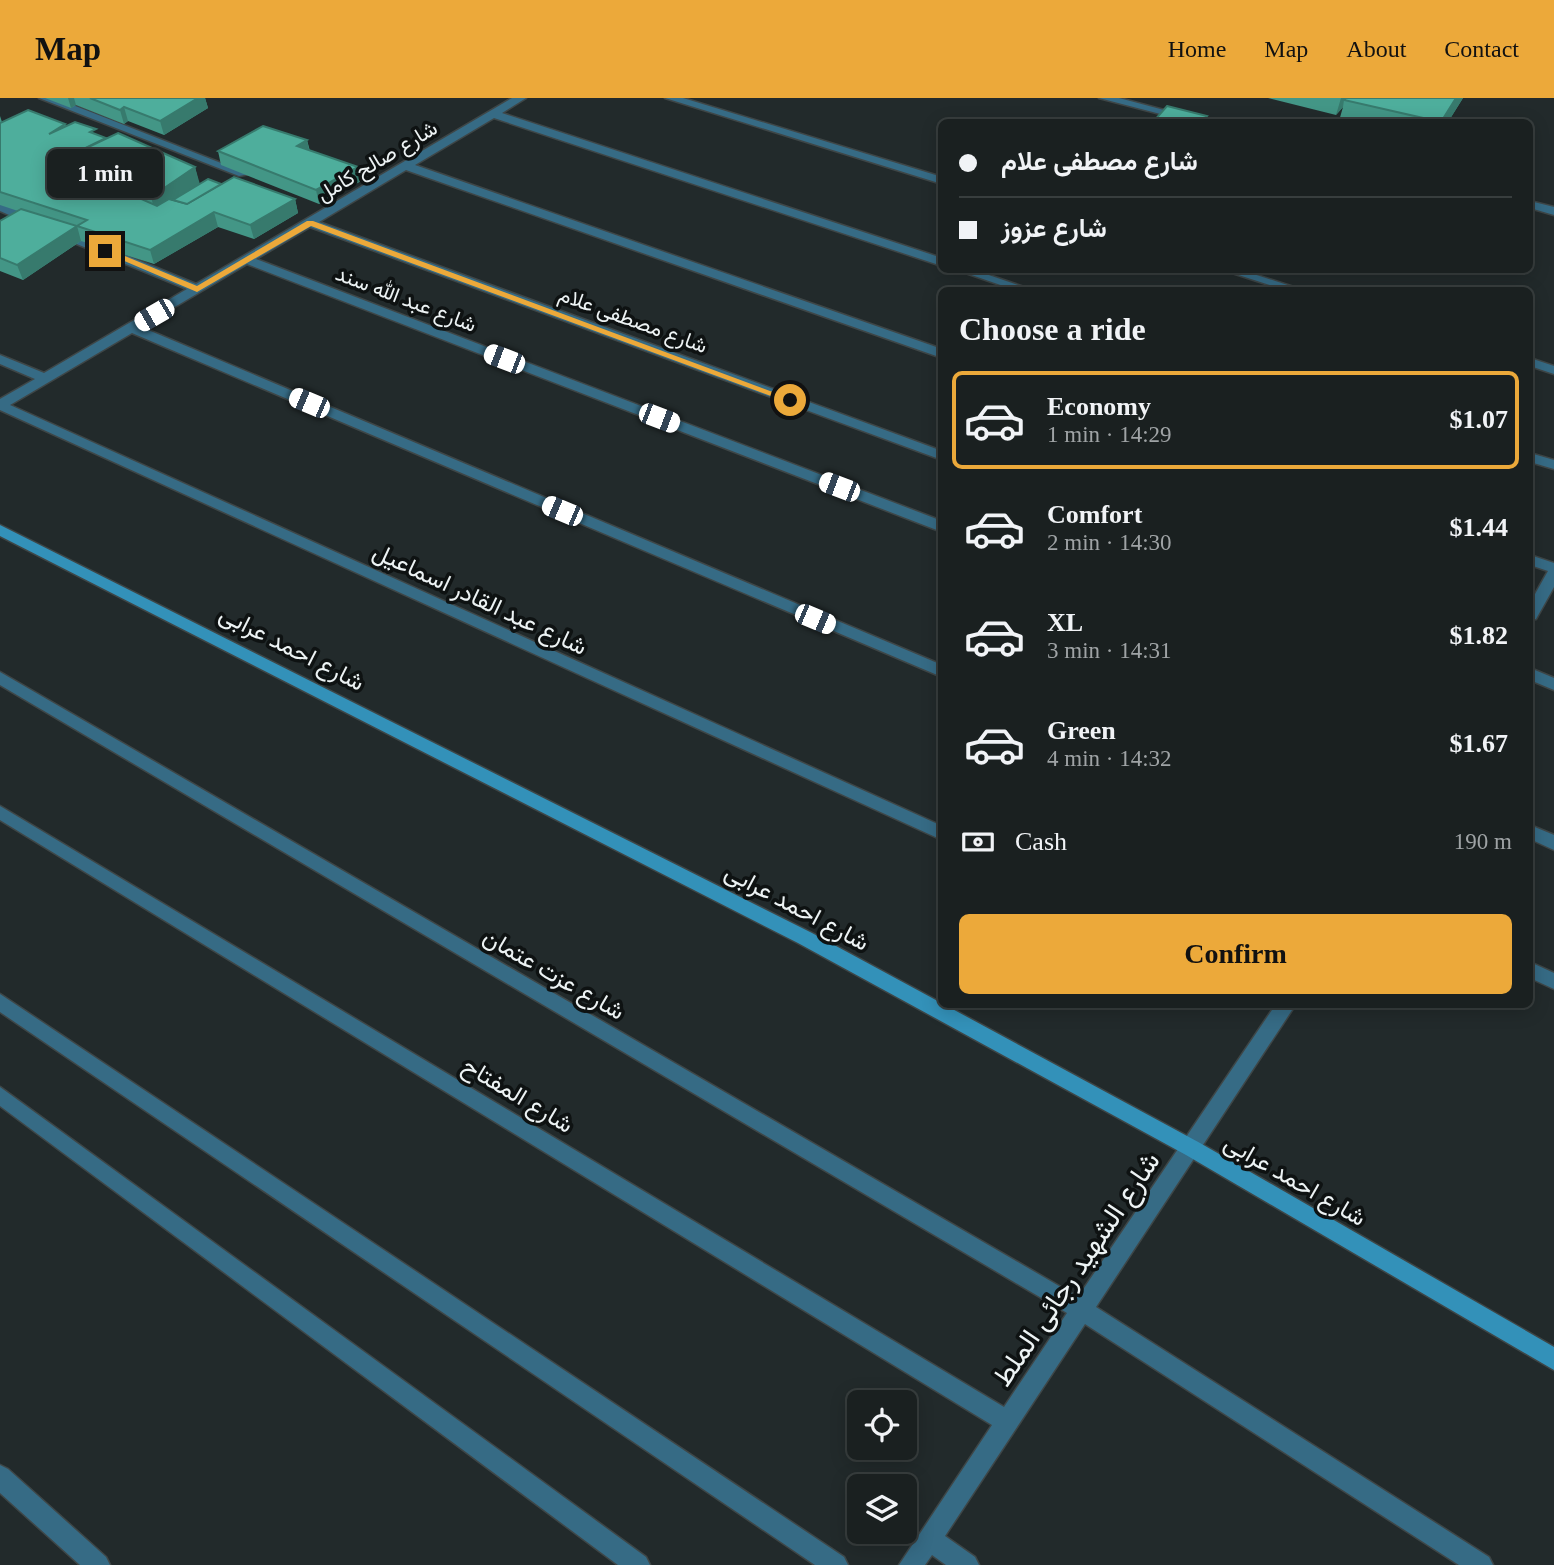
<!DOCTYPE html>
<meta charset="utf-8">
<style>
body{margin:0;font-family:"Times New Roman",Vazirmatn,serif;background:#272d2d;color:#f1f3f6;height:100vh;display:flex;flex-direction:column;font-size:26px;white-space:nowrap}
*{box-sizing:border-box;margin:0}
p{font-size:23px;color:#9fa3a5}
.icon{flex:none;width:38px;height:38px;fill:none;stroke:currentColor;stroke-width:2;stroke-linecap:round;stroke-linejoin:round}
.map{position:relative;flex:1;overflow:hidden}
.sheet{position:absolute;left:938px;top:189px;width:595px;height:721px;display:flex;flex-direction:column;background:#1a2020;border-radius:10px;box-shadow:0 4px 18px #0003,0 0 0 2px #383e3e}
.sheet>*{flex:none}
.hud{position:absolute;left:938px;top:21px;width:595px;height:154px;border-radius:10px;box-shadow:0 4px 18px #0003,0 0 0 2px #383e3e;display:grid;align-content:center;height:154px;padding:0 21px;background:#1a2020}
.controls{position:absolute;left:847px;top:1292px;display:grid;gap:14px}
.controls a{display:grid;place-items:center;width:70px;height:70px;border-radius:10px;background:#1a2020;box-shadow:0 4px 18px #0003,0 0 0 2px #383e3e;font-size:35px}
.end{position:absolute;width:32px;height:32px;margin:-16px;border:9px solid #eca93a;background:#111;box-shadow:0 0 0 4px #111}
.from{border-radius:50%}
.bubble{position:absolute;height:49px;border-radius:10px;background:#1a2020;box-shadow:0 4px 18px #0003,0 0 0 2px #383e3e;font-size:23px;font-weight:700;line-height:49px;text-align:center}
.car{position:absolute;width:21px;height:42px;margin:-21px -10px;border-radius:9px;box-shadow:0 0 5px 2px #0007;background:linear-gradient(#fff 24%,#345 0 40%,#fff 0 76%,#345 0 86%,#fff 0)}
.hud b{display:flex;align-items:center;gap:24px;height:66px;font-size:26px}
.hud b+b{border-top:2px solid #383e3e}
.hud i{width:18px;height:18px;background:#f1f3f6}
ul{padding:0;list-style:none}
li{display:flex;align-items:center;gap:21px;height:98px;margin:0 14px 10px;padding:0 7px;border:4px solid transparent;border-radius:10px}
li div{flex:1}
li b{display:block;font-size:26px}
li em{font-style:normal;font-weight:700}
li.current{border-color:#eca93a}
li>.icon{width:63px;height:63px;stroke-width:1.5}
h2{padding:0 21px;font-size:32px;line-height:84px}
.pay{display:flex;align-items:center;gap:18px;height:77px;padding:0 21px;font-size:26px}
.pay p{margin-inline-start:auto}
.action{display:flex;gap:14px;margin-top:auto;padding:14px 21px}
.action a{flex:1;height:80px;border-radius:10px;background:#eca93a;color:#111;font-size:28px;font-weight:700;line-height:80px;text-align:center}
header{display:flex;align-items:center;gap:42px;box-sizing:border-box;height:98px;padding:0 35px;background:#eca93a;color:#111}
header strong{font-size:33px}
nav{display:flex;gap:38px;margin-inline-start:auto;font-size:24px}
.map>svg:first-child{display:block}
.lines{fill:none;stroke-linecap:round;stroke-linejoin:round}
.street-casing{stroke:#3e4647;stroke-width:3}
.secondary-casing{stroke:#3e4647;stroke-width:3}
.street{fill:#366b85;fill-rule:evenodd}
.secondary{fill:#3391b9;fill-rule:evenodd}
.wall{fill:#439686}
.shaded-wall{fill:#377a6d}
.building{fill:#4eae9c;stroke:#377a6d;stroke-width:2}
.route{fill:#eca93a}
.labels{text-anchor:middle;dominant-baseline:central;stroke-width:7;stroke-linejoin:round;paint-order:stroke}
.far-street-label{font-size:21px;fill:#edf3f4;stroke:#0e1212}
.street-label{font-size:24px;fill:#edf3f4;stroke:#0e1212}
.near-street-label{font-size:28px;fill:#edf3f4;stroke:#0e1212}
</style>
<header>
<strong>Map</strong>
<nav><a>Home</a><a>Map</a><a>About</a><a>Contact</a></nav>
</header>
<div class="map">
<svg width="1554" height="1467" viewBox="0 0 1554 1467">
<rect width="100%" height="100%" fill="#222a2b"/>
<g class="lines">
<!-- street casing -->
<g class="street-casing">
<g id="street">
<path d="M39 0H55L249 76 239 78Z"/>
<path d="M512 0H526L502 15 942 160V168L494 20 415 67 942 251V260L406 72 319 124 942 353V362L310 129 256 161 942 423V434L247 166 141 229 942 567V579L132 235 10 307 942 728V742L0 312V301L35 281 0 266V257L44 275 187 191 57 138V132H65L196 186Z"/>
<path d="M665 0H683L942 79V86Z"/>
<path d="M1099 0H1119L1209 24H1191Z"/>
<path d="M1530 103 1554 109V117L1530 110Z"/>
<path d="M0 105 40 121 42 124 32 127 0 113Z"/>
<path d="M957 172H974L1033 192H1015Z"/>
<path d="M1223 172H1241L1303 192H1285Z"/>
<path d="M1530 260 1554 268V276L1530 268Z"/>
<path d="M1530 355 1554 362V371L1530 364Z"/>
<path d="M1530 457 1554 465V489L1536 521 1530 522V505L1548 473 1530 467Z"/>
<path d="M1530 570 1554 580V592L1530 582Z"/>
<path d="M0 574 1078 1199 1276 906H1296L1096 1209 1489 1459 1493 1467H1459L1085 1226 945 1438 975 1459 979 1467H946L932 1457 925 1467H899L992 1327 0 722V708L1004 1309 1067 1215 0 587Z"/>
<path d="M1530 727 1554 737V752L1530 741Z"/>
<path d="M1530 864 1554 875V891L1530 880Z"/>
<path d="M0 896 844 1459 848 1467H815L0 914Z"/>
<path d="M0 989 646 1459 650 1467H618L0 1008Z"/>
<path d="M0 1367 8 1371 106 1459 110 1467H80L0 1395Z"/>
</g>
</g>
<!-- secondary casing -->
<g class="secondary-casing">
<path id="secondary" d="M0 427 812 835 1200 1045 1554 1249V1272L1186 1057 798 845 0 438Z"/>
</g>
<!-- street -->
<use href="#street" class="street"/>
<!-- secondary -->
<use href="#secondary" class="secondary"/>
</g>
<!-- wall -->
<g class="wall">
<path d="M45 0H205L208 10 164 37 128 23 124 26 76 7 71 10Z"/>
<path d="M1268 0H1463L1448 24H1346L1339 23 1343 9 1336 17Z"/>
<path d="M0 18 2 24 65 26 66 28 98 37 195 69 199 86H221L295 101 298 115 254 141 218 129 154 166 81 143 78 132 81 143 23 182 0 173V123L18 113 0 107Z"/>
<path d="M307 42 310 53 358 69 361 83 319 106 221 67 218 53Z"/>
</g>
<!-- shaded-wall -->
<g class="shaded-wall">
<path d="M68 0H74L76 7 71 10Z"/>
<path d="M198 0H205L208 10 164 37 160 23Z"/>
<path d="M1341 0H1350L1344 2 1343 9 1336 17Z"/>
<path d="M1456 0H1463L1448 24H1441Z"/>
<path d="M124 9 128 23 124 26 120 12Z"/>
<path d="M307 42 310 56 297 48Z"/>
<path d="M195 69 201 90 157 121 151 99Z"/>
<path d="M358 69 361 83 319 106 316 92Z"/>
<path d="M295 101 298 115 254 141 250 127Z"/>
<path d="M214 114 218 129 154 166 150 152Z"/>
<path d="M77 128 81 143 23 182 17 167Z"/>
</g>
<!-- building -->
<g class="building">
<path d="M90 0H198L160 23 124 9 120 12Z"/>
<path d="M1346 0H1456L1441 24 1344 2Z"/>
<path d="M1167 8 1207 18 1201 24H1153Z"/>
<path d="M28 12 65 26 49 36 75 24 96 31 90 34 106 40 65 60 68 67 66 68 157 108 169 101 187 106 234 79 295 101 250 127 214 114 150 152 77 128 87 122 0 94V25Z"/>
<path d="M263 28 307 42 297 48 358 69 316 92 218 53Z"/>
<path d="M118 35 195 69 151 99 65 60Z"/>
<path d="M208 81 221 86 187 106 173 102Z"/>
<path d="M21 111 77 128 17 167 0 160V123Z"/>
</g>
<!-- route -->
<path class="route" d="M307 123H313L794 302 787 304 311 128 197 194 101 153 108 151 197 188Z"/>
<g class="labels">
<!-- far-street labels -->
<g class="far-street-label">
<text transform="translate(377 63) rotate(-31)">شارع صالح كامل</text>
<text transform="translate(406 201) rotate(21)">شارع عبد الله سند</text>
<text transform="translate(633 222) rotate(20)">شارع مصطفى علام</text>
</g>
<!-- street labels -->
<g class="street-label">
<text transform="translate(480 501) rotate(25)">شارع عبد القادر اسماعيل</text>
<text transform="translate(292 550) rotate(27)">شارع احمد عرابى</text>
<text transform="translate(797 809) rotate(28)">شارع احمد عرابى</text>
<text transform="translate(554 876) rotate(30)">شارع عزت عتمان</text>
<text transform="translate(518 997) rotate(31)">شارع المفتاح</text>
<text transform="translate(1295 1082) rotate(30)">شارع احمد عرابى</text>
</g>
<!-- near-street labels -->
<g class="near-street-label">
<text transform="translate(1076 1171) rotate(-56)">شارع الشهيد رجائى الملط</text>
</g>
</g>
</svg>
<div class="controls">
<a><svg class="icon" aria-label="locate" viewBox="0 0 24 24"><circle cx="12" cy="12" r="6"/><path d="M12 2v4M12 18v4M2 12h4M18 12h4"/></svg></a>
<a><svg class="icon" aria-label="layers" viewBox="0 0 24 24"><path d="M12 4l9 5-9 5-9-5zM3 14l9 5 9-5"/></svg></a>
</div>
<i class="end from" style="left:790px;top:302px"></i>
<i class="end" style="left:105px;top:153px"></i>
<div class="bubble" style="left:47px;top:51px;width:116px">1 min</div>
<i class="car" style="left:154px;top:217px;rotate:240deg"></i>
<i class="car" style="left:504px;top:261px;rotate:291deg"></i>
<i class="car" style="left:309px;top:305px;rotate:293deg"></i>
<i class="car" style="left:659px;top:320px;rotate:111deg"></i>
<i class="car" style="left:839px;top:389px;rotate:291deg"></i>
<i class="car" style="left:562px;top:413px;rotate:293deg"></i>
<i class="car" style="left:815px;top:521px;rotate:113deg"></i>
<div class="hud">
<b><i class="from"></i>شارع مصطفى علام</b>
<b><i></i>شارع عزوز</b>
</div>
<section class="sheet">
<h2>Choose a ride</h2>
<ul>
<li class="current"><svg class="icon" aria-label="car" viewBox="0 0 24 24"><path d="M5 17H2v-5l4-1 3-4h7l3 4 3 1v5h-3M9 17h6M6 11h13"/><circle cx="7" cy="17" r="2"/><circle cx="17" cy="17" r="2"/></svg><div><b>Economy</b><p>1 min · 14:29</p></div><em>$1.07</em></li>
<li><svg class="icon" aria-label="car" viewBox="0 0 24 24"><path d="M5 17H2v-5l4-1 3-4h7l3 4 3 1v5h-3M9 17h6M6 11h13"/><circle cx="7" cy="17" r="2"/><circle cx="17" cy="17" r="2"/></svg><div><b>Comfort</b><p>2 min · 14:30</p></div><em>$1.44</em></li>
<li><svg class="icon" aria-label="car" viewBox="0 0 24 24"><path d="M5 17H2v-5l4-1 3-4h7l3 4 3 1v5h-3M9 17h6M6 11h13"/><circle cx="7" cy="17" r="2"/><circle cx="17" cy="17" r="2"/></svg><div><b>XL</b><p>3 min · 14:31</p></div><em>$1.82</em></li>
<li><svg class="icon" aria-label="car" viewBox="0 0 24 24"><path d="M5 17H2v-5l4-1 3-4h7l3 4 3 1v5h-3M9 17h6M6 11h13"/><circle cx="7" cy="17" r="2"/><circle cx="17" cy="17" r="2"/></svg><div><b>Green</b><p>4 min · 14:32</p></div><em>$1.67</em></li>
</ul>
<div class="pay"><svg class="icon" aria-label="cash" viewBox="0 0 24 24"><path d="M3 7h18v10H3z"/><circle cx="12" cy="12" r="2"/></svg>Cash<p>190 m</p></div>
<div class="action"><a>Confirm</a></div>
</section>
</div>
